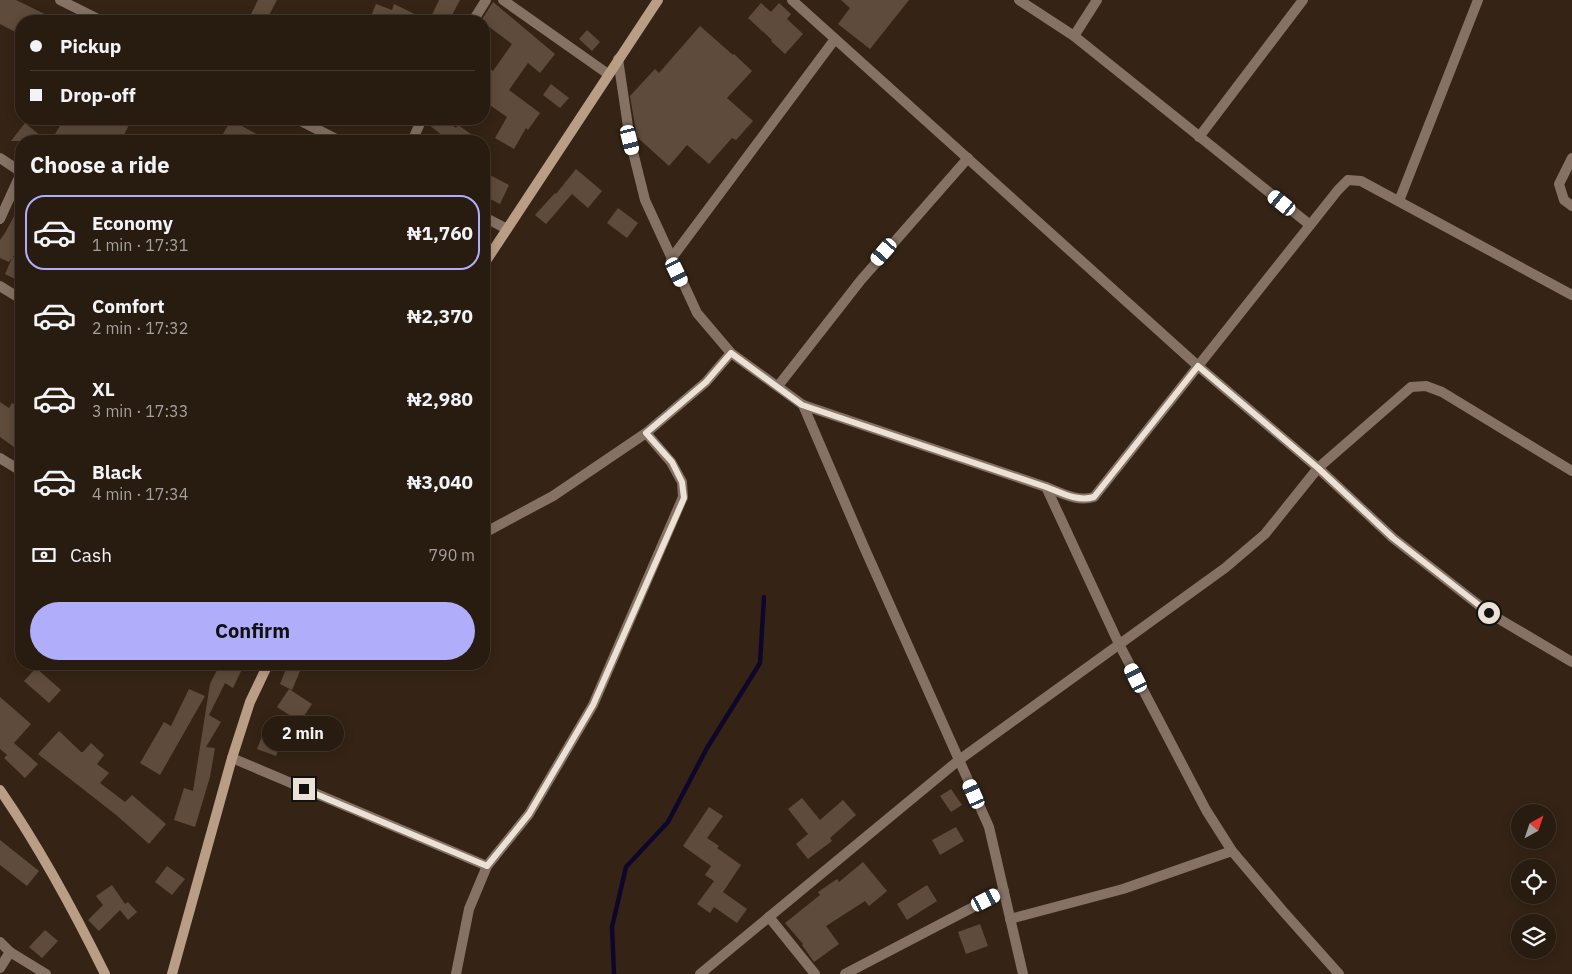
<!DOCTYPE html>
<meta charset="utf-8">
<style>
body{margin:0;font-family:"IBM Plex Sans",sans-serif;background:#34281e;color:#f1f3f6;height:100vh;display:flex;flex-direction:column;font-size:19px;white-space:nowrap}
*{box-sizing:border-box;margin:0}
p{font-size:16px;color:#a5a19f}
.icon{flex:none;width:28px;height:28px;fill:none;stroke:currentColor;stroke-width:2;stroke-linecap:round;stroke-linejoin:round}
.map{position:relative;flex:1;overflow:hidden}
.sheet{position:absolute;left:15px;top:135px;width:475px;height:535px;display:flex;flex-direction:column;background:#281b10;border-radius:20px;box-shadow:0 2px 12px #0003,0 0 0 1px #443930}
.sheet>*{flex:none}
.guide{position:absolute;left:15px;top:15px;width:475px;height:110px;border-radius:20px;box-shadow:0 2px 12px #0003,0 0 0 1px #443930;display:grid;align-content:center;height:110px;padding:0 15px;background:#281b10}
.needle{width:32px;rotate:40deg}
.fabs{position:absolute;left:1511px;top:804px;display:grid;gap:10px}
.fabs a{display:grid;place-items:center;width:45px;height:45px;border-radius:50%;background:#281b10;box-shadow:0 2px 12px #0003,0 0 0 1px #443930;font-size:25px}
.end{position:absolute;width:22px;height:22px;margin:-11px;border:6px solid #ece1d7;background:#111;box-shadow:0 0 0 2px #111}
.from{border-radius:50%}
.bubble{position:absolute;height:35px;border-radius:18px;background:#281b10;box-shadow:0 2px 12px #0003,0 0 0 1px #443930;font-size:16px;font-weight:800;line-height:35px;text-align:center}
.car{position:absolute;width:15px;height:30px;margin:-15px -8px;border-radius:6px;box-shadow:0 0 4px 1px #0007;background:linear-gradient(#fff 24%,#345 0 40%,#fff 0 76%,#345 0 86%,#fff 0)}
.guide b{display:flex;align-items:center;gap:18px;height:48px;font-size:19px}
.guide b+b{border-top:1px solid #443930}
.guide i{width:12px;height:12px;background:#f1f3f6}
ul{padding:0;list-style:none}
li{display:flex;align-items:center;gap:15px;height:75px;margin:0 10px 8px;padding:0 5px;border:2px solid transparent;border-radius:20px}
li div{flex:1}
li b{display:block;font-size:19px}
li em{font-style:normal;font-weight:800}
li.on{border-color:#b0aefa}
li>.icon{width:45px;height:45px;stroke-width:1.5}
h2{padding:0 15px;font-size:22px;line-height:60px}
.pay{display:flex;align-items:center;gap:12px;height:55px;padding:0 15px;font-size:19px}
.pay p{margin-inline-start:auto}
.button{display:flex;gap:10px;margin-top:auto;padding:10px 15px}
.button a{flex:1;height:58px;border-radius:30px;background:#b0aefa;color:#111;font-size:20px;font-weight:800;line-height:58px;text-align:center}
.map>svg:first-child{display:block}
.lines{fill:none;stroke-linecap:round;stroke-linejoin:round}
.stream{stroke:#0e072b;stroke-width:4.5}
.building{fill:#5e4b3b}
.street{stroke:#857264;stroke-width:10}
.secondary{stroke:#ba9d85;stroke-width:10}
.route{stroke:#ece1d7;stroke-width:6}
</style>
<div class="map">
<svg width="1572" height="974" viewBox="0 0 1572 974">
<rect width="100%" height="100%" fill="#352415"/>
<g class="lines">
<!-- stream -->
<path class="stream" d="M614 974 612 927 626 867 668 822 707 748 760 663 764 597"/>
</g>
<!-- building -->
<g class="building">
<path d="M0 0H16L59 21H21V35L0 24Z"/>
<path d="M258 0H277L266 21 251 14Z"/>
<path d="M439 0H460L449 21H386L371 16 376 4 392 10 394 4 429 21Z"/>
<path d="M841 0H909L870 49 838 24 850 8Z"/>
<path d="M493 2 555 54 540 73 528 63 509 90 540 113 528 130 526 128 514 149 495 138 507 117 484 101V64L493 71 512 44 484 23V21H481Z"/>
<path d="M761 3 771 12 779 3 791 14 787 19 803 34 785 54 771 41 772 40 748 18Z"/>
<path d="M700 26 733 55 734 54 752 71 727 98 753 121 736 140 732 138 709 164 687 145 669 166 637 137 630 96 655 69 659 73Z"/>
<path d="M587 30 600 42 592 51 579 39Z"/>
<path d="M551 84 569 98 560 108 543 95Z"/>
<path d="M64 119H130L128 122 130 123 121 141H51Z"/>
<path d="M434 119H443L456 128 458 125 481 141H448V140L429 125Z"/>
<path d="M231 120 269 141H219Z"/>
<path d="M25 123 47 141H11Z"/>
<path d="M576 169 602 191 588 208 572 194 546 224 535 215 555 193 556 194Z"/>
<path d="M484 172 509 185 500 204 484 196Z"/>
<path d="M21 203V246L13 257 21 262V282L5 274 12 258 9 262 0 258V240L5 233Z"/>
<path d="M618 208 638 223 627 238 607 223Z"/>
<path d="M0 402 9 408 12 403 21 409V452L0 437Z"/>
<path d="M220 664H236L243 667 233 688 225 683 209 715 221 722 206 747 215 748 210 777 195 827 174 820 184 788 193 791 210 684Z"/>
<path d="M288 664H303L292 690 280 684Z"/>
<path d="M36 668 61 690 49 703 24 681Z"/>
<path d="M189 689 205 696 160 775 140 763 164 722 171 726Z"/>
<path d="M289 689 312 704 300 722 277 707Z"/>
<path d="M0 697 31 724 14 743 38 764 25 778 4 758 7 755 0 749Z"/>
<path d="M265 729 284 736 276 756 257 749Z"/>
<path d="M59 731 81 752H83L91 743 104 755 97 764 109 773 100 783 125 802 132 795 166 824 149 844 115 814 38 754Z"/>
<path d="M951 789 962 805 951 812 940 796Z"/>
<path d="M802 798 820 820 843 800 856 815 830 838 832 841 808 859 796 844 808 834 788 809Z"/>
<path d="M709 807 723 816 707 838 719 846 717 848 741 865 723 892 747 909 737 923 714 907 710 913 697 904 714 881 705 875 711 866 683 846Z"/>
<path d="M956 827 964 841 940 855 932 840Z"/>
<path d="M0 840 39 871 27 886 0 865Z"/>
<path d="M863 862 887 891 869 906 865 901 826 926 839 944 814 962 802 945 803 944 785 923 820 895 818 892 837 879 839 882Z"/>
<path d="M167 866 185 879 172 895 155 882Z"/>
<path d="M112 885 125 904 128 902 137 912 128 920 120 910 99 931 88 920 103 905 96 896Z"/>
<path d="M927 885 937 901 907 920 897 904Z"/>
<path d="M980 924 988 946 966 954 958 932Z"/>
<path d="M45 930 58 941 42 958 29 947Z"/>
</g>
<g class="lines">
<!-- street -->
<g class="street">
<path d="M60 0 102 21"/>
<path d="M503 0 608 74"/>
<path d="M792 0 1198 366 1318 468 1393 538 1489 613 1572 662"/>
<path d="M1019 0 1074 36 1310 225"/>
<path d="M473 21 486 0"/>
<path d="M1074 36 1097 0"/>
<path d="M618 59 630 140 645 200 697 313 731 353 803 405 1046 487C1062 493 1077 502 1094 497L1338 190 1348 180 1361 181 1572 295"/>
<path d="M297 119 340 141"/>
<path d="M1199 137 1303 0"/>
<path d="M412 141 422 119"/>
<path d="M0 158 21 172"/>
<path d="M1572 158 1559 184 1564 200 1572 206"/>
<path d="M1399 201 1478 0"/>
<path d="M484 217 507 229"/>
<path d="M0 219 21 173"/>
<path d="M671 259 835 39"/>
<path d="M0 286 21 299"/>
<path d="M778 386 861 280 968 158"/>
<path d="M803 405 864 547 989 827 1023 974"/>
<path d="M0 458 21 471"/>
<path d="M1046 487 1119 644 1206 810 1232 851 1282 910 1339 974"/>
<path d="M484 533 553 496 646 433 706 382 731 353"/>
<path d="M232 758 487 866"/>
<path d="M769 917 815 974"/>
<path d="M1010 919 1123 889 1232 851"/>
<path d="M0 942 10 952 46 974"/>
<path d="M0 968 10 952"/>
<path d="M456 974 469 909 487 866 529 814 593 705 683 497 682 482 671 462 646 433"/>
<path d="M700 974 959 760 1225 568 1265 534 1318 468 1411 387 1426 386 1442 392 1572 471"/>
<path d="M845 974 1004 891"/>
</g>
<!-- secondary -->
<g class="secondary">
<path d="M484 264 658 0"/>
<path d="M0 790C40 848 74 911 105 974"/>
<path d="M172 974 232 758 250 702 268 664"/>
</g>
</g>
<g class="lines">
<!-- route -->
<path class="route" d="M304 789 487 866 529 814 593 705 684 498 682 482 672 462 646 433 706 382 731 353 802 405 1046 487C1062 493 1077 502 1094 497L1198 366 1318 468 1393 538 1489 613"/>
</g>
</svg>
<div class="fabs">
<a><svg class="needle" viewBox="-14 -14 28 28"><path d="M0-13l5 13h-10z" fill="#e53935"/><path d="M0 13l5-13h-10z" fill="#a5a19f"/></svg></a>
<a><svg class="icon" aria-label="locate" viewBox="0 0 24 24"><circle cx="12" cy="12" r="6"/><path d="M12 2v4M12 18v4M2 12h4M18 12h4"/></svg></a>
<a><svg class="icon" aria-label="layers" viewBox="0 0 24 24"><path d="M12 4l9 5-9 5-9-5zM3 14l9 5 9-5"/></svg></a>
</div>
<i class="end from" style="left:1489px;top:613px"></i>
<i class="end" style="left:304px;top:789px"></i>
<div class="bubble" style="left:262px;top:716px;width:82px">2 min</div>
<i class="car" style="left:630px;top:140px;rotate:166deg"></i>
<i class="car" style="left:1282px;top:203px;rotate:309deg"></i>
<i class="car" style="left:884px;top:252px;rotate:221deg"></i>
<i class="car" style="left:677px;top:272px;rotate:154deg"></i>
<i class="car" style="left:1136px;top:678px;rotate:333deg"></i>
<i class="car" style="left:974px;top:794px;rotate:336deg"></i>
<i class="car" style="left:986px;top:900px;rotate:63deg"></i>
<div class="guide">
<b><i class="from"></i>Pickup</b>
<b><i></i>Drop-off</b>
</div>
<section class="sheet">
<h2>Choose a ride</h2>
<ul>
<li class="on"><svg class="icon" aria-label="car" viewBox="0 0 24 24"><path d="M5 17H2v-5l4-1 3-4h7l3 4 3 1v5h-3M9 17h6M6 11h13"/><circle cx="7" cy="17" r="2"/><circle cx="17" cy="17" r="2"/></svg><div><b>Economy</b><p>1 min · 17:31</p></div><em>₦1,760</em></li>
<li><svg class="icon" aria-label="car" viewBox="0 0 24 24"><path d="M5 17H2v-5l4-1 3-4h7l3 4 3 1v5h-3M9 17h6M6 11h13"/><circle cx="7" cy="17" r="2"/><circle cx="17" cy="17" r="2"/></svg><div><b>Comfort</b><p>2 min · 17:32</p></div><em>₦2,370</em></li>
<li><svg class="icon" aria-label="car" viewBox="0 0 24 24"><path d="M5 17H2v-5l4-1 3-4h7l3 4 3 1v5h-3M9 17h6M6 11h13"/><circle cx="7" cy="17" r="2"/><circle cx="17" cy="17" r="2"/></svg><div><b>XL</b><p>3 min · 17:33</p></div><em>₦2,980</em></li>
<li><svg class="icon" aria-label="car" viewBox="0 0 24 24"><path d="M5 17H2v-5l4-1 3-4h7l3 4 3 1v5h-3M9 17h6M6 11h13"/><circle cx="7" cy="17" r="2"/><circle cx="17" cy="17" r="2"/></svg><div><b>Black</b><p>4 min · 17:34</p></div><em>₦3,040</em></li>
</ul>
<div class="pay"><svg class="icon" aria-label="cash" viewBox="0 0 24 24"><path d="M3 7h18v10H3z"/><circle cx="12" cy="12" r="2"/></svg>Cash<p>790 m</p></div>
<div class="button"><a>Confirm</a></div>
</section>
</div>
